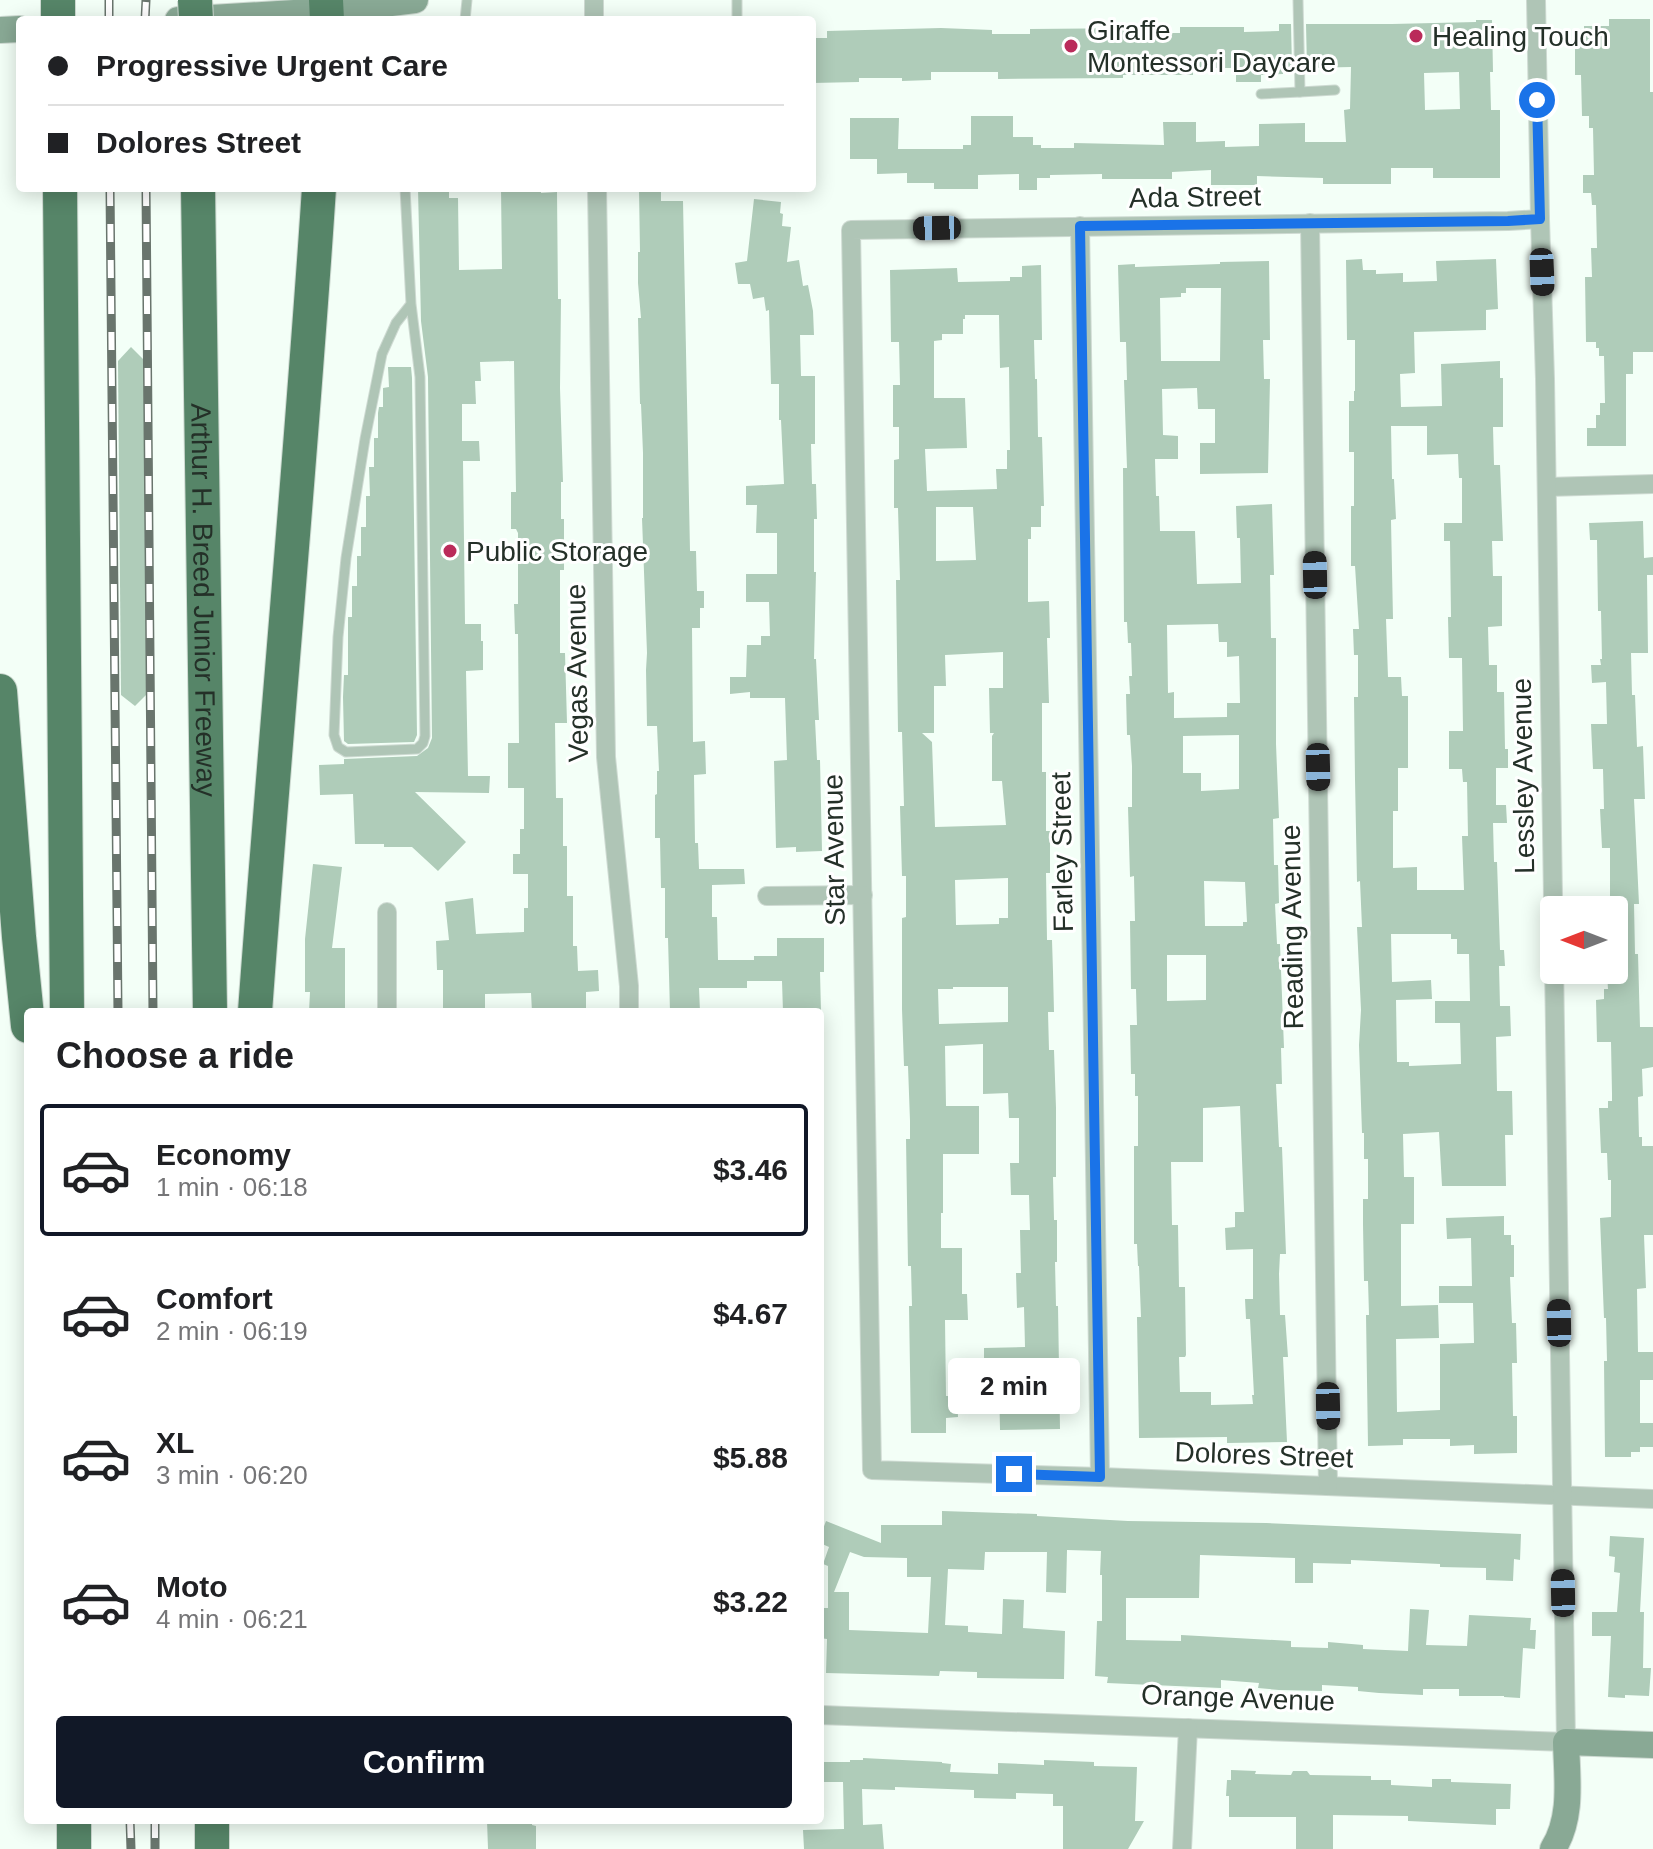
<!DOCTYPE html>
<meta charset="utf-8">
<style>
body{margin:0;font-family:Arial,sans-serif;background:#f6f6f6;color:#202124;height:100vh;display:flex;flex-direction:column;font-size:30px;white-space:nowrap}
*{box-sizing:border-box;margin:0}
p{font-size:26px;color:#757577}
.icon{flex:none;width:44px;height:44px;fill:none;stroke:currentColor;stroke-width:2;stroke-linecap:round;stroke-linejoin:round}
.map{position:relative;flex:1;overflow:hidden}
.sheet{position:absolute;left:24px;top:1008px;width:800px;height:816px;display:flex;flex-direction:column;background:#fff;border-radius:8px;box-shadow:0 4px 20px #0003}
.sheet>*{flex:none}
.top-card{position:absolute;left:16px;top:16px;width:800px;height:176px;border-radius:8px;box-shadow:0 4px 20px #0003;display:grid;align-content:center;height:176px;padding:0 32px;background:#fff}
.needle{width:52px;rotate:270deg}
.fabs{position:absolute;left:1540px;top:896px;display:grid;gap:16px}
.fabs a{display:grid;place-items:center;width:88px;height:88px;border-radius:8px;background:#fff;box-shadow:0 4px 20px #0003;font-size:40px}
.end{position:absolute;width:36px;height:36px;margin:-18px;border:10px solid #1a73e8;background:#fff;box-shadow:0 0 0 4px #fff}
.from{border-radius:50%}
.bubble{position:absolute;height:56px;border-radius:8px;background:#fff;box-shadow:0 4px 20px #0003;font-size:26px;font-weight:600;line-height:56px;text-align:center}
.car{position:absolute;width:24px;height:48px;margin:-24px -12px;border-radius:10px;box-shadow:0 0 6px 2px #0007;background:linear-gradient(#222 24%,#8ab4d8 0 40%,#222 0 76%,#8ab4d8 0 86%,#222 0)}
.top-card b{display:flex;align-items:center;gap:28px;height:76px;font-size:30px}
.top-card b+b{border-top:2px solid #e0e0e0}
.top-card i{width:20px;height:20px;background:#202124}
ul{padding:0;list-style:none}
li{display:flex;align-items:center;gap:24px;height:132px;margin:0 16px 12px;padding:0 16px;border:4px solid transparent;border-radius:8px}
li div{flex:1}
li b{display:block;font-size:30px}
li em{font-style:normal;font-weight:600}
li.active{border-color:#111827}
li>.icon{width:72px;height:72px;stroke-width:1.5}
h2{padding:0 32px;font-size:36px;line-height:96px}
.cta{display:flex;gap:16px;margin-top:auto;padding:16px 32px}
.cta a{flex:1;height:92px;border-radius:8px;background:#111827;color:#fff;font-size:32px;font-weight:600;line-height:92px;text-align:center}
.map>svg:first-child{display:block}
.building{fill:#afccb9;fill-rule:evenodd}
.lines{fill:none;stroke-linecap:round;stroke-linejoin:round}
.lane-casing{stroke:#cedad2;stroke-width:11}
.street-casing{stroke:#cedad2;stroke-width:20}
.secondary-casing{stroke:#cedad2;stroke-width:28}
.highway-casing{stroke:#cedad2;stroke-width:36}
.lane{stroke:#afc5b6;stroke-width:9}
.street{stroke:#afc5b6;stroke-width:18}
.secondary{stroke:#89a995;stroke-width:26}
.highway{stroke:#568568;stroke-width:34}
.rail-casing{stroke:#69756d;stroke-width:9}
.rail{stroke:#fff;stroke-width:6;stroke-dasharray:18;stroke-linecap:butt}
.highway-bridge-casing{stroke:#cedad2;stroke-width:36;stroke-linecap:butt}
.highway-bridge{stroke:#568568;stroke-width:34}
.route{stroke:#1a73e8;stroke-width:10}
.poi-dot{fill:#ba2b5a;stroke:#fff;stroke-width:3}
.labels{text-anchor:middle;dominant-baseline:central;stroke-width:6;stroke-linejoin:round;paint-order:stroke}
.poi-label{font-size:28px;fill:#243028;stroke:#fff;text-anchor:start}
.street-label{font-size:28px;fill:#243028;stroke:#fff}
</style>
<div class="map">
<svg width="1653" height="1849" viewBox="0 0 1653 1849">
<rect width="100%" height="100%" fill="#f3fff7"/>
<!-- building -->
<g class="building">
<path d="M1609 19H1650V92H1653V352H1633V374H1626V446H1587V428H1596V415H1600V403H1605L1604 356H1599V348H1596V342H1586L1585 277H1592L1591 248H1597L1596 205H1592L1591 193H1583V175H1594L1593 128H1589V116H1582L1581 75H1575V34H1584V26H1609Z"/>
<path d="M1476 20H1492L1493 72H1490L1491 110H1500V178H1433V168H1391V184H1323V178L1257 176V185H1211V170L1172 172V179H1102V174L1050 175V178H1037V190H1019V174L978 175V189H934V183H907V173L877 174V159H850V118H899L898 149H963V145H971V116H1013V137H1033V145H1041V148H1074V143L1164 145 1163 122H1196V142L1225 141V147L1259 146V124L1305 123V142H1346L1344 110 1350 109 1351 67 1307 68 1306 24H1392L1476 22ZM1459 72 1460 109 1425 110 1424 73Z"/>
<path d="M1279 24H1291L1292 68H1283V74L1261 75V82H1236V68H1193V75H1123V78L998 79V72H931V80L902 81V78H859V82L812 83V38H827V31L941 28 992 30V34H1030V29L1143 28V33H1180V27H1244V32L1279 31Z"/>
<path d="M418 188H449V198H458L459 270 502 269 501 188H541V193L557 192 558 299H561L560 388 563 482H561V519H564V570H560V653H565L567 723H555L556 798H563V846H567V896H573V946H577L578 971 598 970 599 991 586 992V1012H532L531 993 485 994V1012H443V970H437L436 941 449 940 445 902 473 898 476 934 524 932V908H528V874H513V854H520V829H524V788H508V743H519L518 634H515L514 604H518V533L516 529H511V492H516L514 361 480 362 481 381H475L476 404H462V441H479L480 461H463L465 624H481V641H483V670L466 671 468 776H490L489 793 415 792 466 842 438 871 412 847H384V844H355L353 794 320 795 319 765 344 764V759L417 756 428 748 432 738 428 377 421 321Z"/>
<path d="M661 189V201H683L690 551H696L697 591H704V608H700V628H692L693 742 705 741 706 774 694 775 695 843H698L699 869H744L745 884 712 885V917H717L718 960H754V956H777V938H824V972H820L821 1012H783L782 981H747V988H699L700 1012H670L668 938H665V888H661L660 838H655V795L657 794V771H659L657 726H647L646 670 647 653 642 518H643V453L641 404H640L638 318H641L638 283V252H640L639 190Z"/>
<path d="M754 199 781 202 780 213 783 214 782 226 791 227 787 262 799 260 803 286 808 285 813 311 814 335H800L801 376H815V444H811L812 484H816L817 519H814V572H816L814 659H816L819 720H815L817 760H820L822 851 796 852V847L776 848 774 761 787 760 785 698H750V692L730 694V677H746L747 645H761V636H770L769 602H746V574H777V533H756L757 505H746V486L784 484 781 420H779V384H771L769 310 766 311 764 297 753 299 750 284H738L735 263 747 261Z"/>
<path d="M1362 259 1363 270H1376V274L1403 273V282L1437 281 1436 261 1496 259 1498 309 1486 310V330L1414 332 1415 373 1400 374 1401 407 1442 406 1441 364 1500 361V378H1503V427H1493L1494 465H1500L1503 541H1492L1493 576H1502V626L1488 627 1489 665H1497V692H1504L1505 749H1508V768H1496V805H1506L1507 823H1493L1494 862H1497L1500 950H1504L1505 966H1499L1500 1006H1510L1511 1036 1496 1037 1497 1091H1512L1513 1135H1505L1506 1186H1442L1439 1132 1403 1134 1404 1177H1414V1224H1401V1306L1438 1305 1439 1338 1396 1339 1397 1412 1440 1410V1344L1474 1343 1473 1303H1439V1286H1472L1471 1238 1447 1239 1446 1218 1504 1216V1235H1511V1245H1514V1277H1510L1512 1323H1516L1517 1363H1512L1513 1416H1517V1453L1474 1454V1445L1450 1446V1439H1403V1445L1368 1446 1366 1315H1369L1368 1281H1364L1363 1224V1199H1368V1159H1364V1133H1362L1359 1045 1361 1010 1357 927H1362L1360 881 1357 882 1355 779 1354 697H1358V655H1354L1353 629H1359L1355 566H1351V506H1354V452H1349V401H1354V391H1355V340H1347L1346 260ZM1391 426H1427V455L1458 454 1459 478H1462V523H1444V541H1450L1451 617H1448L1449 658H1462L1463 731H1449V769H1462L1463 782H1467L1468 836H1462L1464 890H1417V867L1393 868V811H1398V768H1408V696H1402L1401 677H1388L1386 619H1393L1391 520 1396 519 1394 479H1392ZM1391 934H1451V939H1457V954H1469L1470 1001H1435V1023H1460L1461 1064 1409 1066V1062H1397L1396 1000 1432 999 1431 980 1392 982Z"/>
<path d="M1269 261 1270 340H1263L1264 379H1270L1268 473 1200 474V443H1215V409H1198L1197 388 1162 389 1163 435 1178 436V459H1155L1156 496H1159L1160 531H1195L1197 584 1241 583 1240 538H1237L1236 506 1272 504 1274 575H1270L1271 638H1276V744L1279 818 1273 819 1274 865H1278L1279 903 1275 904 1277 944H1280L1284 1048H1281L1282 1084H1276L1279 1147H1282L1285 1227 1286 1254H1280L1279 1274 1280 1315H1285L1288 1357H1283L1287 1442 1227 1443V1437L1139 1438 1137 1317H1141L1139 1266H1138L1137 1244H1134V1146H1138V1096H1135V1074H1131L1130 1025H1137L1136 989H1131L1130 921H1135L1134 876 1130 877 1128 807H1132V766L1130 735H1127L1126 694H1130L1129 676H1132L1131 643H1128L1127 622H1124L1123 468H1127L1124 380H1127L1126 342H1120L1118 265 1135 264V267L1220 264V262ZM1186 288H1221L1220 361H1161L1160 298 1181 297V293H1186ZM1218 624 1219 642H1227V657L1239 656 1240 703H1227V717L1174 718V692L1168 693 1167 625ZM1239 735V789L1201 791V773H1183V736ZM1204 881 1245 882 1247 922H1243V926H1205ZM1167 955H1206V1000L1167 1001ZM1240 1106 1244 1212H1235V1227L1225 1228 1226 1250 1253 1249V1299H1245L1246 1319H1250L1254 1395H1252L1253 1404 1211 1405V1392H1180L1179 1357H1185L1186 1355 1185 1287H1179L1178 1225H1172L1171 1162H1203V1108Z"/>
<path d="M1041 265 1042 340H1034L1035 379H1037L1038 437H1042L1044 506H1041V527H1031V539H1028V602L1049 601 1050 638H1047L1049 703H1042V772H1046V831H1050V873H1046L1047 940H1052L1053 972 1054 1012H1048L1049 1050H1054L1056 1108V1177H1053L1054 1220H1057V1262H1055L1056 1306H1058L1060 1429 1000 1430 999 1381H984V1348L1025 1347 1024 1307 1017 1308 1016 1273H1021L1020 1230H1030L1029 1195H1011L1010 1163H1019V1118H1009L1008 1093 983 1094V1044L945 1046 946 1106H979V1154H943V1213H941V1248H962V1294H967L968 1320H945L946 1396H957L958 1417 946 1418V1433H911L909 1306H912L911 1266H908L906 1139H910V1121L908 1066H904L902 1009V918L906 917V876H902L900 806H904L902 732H898L896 580H900L898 508H894V460L899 459V427H893V385H900L899 342H891L890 270 957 268 958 282 1010 281V277H1022V266ZM965 315H999L1000 368 1009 367 1010 450H1007V469H996L997 489 927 491 925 449 967 448 965 398H934V341L942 340V334H963V319H965ZM936 507H973L976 560 936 561ZM1003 652V688H989L990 733H994L992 736V781H1002L1006 825 935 827 932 742 922 733H934V686H946L945 655ZM1008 878V918H999V924L956 925 955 880ZM953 987H1008V1022L939 1024 938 989H953Z"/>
<path d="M131 347 144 360 147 694 135 706 121 695 118 361Z"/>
<path d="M388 367H411L412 378 417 735 414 742 348 744 344 741 343 697 344 675H348V617H352V586H357V556H361V527H366V496H370L369 467H374V438H378V413L379 407H383V388L389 387Z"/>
<path d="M1643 521 1644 558 1653 557V575H1647L1648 653H1631L1632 695H1635L1637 747 1643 746 1645 799H1634L1639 904H1634L1635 954H1638L1640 1027H1653V1067L1642 1069 1643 1096 1638 1097 1639 1137H1642V1146H1653V1235H1644L1646 1288 1637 1289 1638 1352H1653V1380H1640V1423H1653V1447H1640V1452H1631V1457H1605L1604 1361H1607L1606 1318H1604L1600 1218 1611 1217V1180H1608L1607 1153H1601L1599 1108H1608V1101H1612V1094L1611 1042H1597L1596 1000 1604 999V989H1608L1607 973H1614V904H1610V848H1602L1600 809H1604L1603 769H1593L1591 724H1607L1606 682 1592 683 1591 665H1601L1600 659H1602L1601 611H1598L1597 540H1590L1589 523Z"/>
<path d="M313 864 342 867 332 948H345V1012H309L310 992H305V939Z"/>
<path d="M942 1511 1037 1514V1516L1128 1521 1266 1523 1521 1534 1520 1560 1514 1559 1513 1581 1486 1580V1568L1440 1567V1564L1351 1560V1564L1313 1563V1583H1295V1558L1200 1555 1199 1598H1126V1640L1181 1641V1635L1291 1641V1647L1328 1648V1642L1363 1645V1649L1408 1651 1410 1609 1429 1610 1426 1645 1467 1646 1469 1615 1531 1618 1530 1630H1536L1535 1649 1523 1648 1520 1698 1504 1697V1696H1459V1689H1423V1695L1379 1693 1358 1691V1687L1322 1685V1691L1279 1690 1258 1688 1259 1683 1221 1680V1688L1107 1683 1108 1677 1095 1676 1097 1621H1102V1575H1100L1101 1551 1067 1550 1066 1593 1046 1592 1047 1552H985L984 1570 948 1569 945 1625 968 1626V1632L1002 1634 1003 1599 1024 1600 1023 1628 1065 1631 1064 1679 977 1678V1672L940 1671 939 1676 826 1673 827 1639 820 1638V1608H828V1566L823 1564 829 1547 820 1543V1537L826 1521 881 1543V1525H942ZM850 1552 864 1557 907 1558V1577H931L928 1633 849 1630V1592H834Z"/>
<path d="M1610 1536 1644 1538 1640 1612H1644L1643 1668H1651L1649 1696 1625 1695V1698L1608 1697 1611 1636H1592V1612H1617L1620 1573 1614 1572 1615 1557 1609 1556Z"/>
<path d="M863 1758 942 1762V1763L951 1764 950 1772 998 1774V1763L1044 1765V1760L1094 1762V1766L1137 1767 1135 1821H1144L1128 1849H1063V1806H1053V1794L1016 1793V1799L974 1798V1790L895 1787V1790L862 1789 863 1825 882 1824 884 1849H804L803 1830 844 1829 843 1782H820V1762H850V1760H863Z"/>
<path d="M1231 1770 1256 1771 1255 1774 1291 1775 1293 1771H1307L1310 1775 1371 1776V1780H1391V1785L1432 1787V1779H1451V1782L1511 1784 1510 1809H1496V1825L1408 1821V1816L1333 1815V1849H1296V1817H1229V1796H1226L1227 1780H1231Z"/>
<path d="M487 1820H532V1825L536 1826V1849H488Z"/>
</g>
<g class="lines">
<!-- lane casing -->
<g class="lane-casing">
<g id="lane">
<path d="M737 0V20"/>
<path d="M1298 0 1300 92 1335 90"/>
<path d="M465 20 467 0"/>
<path d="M1261 94 1300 92"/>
<path d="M405 188 411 304 420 377 425 736 423 743 417 749 346 752 338 747 334 735 338 637 346 558 365 439 382 354 396 323 411 304"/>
</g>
</g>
<!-- street casing -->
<g class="street-casing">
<g id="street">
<path d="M594 0V20"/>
<path d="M597 188 606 757 629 986V1012"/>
<path d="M1540 219 1508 221 851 230 872 1470 1100 1477 1653 1499"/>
<path d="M1310 223 1328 1486"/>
<path d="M1080 226 1100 1477"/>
<path d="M1547 487 1653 484"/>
<path d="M767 896 863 895"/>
<path d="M387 912V1012"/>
<path d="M820 1715 1566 1742 1545 379 1540 219 1536 0"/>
<path d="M1182 1849 1188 1728"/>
</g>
</g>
<!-- secondary casing -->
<g class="secondary-casing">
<g id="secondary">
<path d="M178 20 327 11 415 0"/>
<path d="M0 30 20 29"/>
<path d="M1553 1849C1573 1817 1567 1779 1566 1742L1653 1745"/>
</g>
</g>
<!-- highway casing -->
<g class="highway-casing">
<g id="highway">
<path d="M58 0V20"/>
<path d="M326 0 327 20"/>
<path d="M60 188 67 1012"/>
<path id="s1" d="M198 188 210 1012"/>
<path d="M0 691 19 937 28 1026"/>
<path d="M255 1012C275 737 301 463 319 188"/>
<path d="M74 1820V1849"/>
<path d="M212 1849V1820"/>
</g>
</g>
<!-- lane -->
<use href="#lane" class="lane"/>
<!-- street -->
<use href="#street" class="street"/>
<!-- secondary -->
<use href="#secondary" class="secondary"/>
<!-- highway -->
<use href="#highway" class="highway"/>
<!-- rail casing -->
<g class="rail-casing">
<g id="rail">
<path d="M109 0V20"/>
<path d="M145 20 146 0"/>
<path d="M110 188 118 1012"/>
<path d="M146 188 153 1012"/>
<path d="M130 1820 131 1849"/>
<path d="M155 1820V1849"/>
</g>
</g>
<!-- rail -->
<use href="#rail" class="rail"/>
<!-- highway-bridge casing -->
<g class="highway-bridge-casing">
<path id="highway-bridge" d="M195 0 196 20"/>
</g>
<!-- highway-bridge -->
<use href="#highway-bridge" class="highway-bridge"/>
</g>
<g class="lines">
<!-- route -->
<path class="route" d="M1014 1474 1100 1477 1080 226 1508 221 1540 219 1537 100"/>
</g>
<!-- markers -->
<g class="poi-dot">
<circle cx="1416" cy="36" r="8"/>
<circle cx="1071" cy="46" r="8"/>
<circle cx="450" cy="551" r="8"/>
</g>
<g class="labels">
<!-- poi labels -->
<g class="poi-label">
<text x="1087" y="30">Giraffe<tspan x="1087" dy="32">Montessori Daycare</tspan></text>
<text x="1432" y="36">Healing Touch</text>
<text x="466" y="551">Public Storage</text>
</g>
<!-- street labels -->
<g class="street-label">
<text transform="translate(1195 197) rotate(-1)">Ada Street</text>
<text stroke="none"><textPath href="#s1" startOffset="412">Arthur H. Breed Junior Freeway</textPath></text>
<text transform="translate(577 673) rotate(-91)">Vegas Avenue</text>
<text transform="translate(1523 776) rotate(-91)">Lessley Avenue</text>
<text transform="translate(834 850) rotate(-91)">Star Avenue</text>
<text transform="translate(1062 852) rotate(-91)">Farley Street</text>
<text transform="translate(1292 927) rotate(-91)">Reading Avenue</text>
<text transform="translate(1264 1455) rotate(2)">Dolores Street</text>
<text transform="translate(1238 1698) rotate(2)">Orange Avenue</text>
</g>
</g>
</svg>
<div class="fabs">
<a><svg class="needle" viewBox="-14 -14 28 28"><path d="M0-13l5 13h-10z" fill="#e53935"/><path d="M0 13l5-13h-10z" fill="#757577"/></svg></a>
</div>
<i class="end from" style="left:1537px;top:100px"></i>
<i class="end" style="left:1014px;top:1474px"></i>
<div class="bubble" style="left:948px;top:1358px;width:132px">2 min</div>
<i class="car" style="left:937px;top:228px;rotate:269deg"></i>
<i class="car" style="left:1542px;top:272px;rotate:178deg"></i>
<i class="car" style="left:1315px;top:575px;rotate:359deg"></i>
<i class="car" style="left:1318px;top:767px;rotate:179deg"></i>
<i class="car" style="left:1559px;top:1323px;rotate:359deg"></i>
<i class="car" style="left:1328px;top:1406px;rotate:179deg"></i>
<i class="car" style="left:1563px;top:1593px;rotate:359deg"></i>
<div class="top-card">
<b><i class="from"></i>Progressive Urgent Care</b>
<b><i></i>Dolores Street</b>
</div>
<section class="sheet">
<h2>Choose a ride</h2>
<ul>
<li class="active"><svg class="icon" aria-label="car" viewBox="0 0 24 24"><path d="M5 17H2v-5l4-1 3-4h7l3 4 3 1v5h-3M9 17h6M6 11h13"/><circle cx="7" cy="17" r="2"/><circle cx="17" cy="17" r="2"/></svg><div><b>Economy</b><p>1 min · 06:18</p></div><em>$3.46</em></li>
<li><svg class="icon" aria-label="car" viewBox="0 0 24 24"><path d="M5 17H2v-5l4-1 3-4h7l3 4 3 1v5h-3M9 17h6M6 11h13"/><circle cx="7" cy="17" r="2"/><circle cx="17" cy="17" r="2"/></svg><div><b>Comfort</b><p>2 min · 06:19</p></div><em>$4.67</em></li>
<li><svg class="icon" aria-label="car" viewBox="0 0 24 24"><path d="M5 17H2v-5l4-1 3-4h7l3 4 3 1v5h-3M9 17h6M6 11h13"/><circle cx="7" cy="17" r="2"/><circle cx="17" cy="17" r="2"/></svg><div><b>XL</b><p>3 min · 06:20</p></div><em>$5.88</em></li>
<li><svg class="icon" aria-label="car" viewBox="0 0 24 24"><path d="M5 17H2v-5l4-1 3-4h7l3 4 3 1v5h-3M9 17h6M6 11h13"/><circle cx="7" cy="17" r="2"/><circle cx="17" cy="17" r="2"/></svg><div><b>Moto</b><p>4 min · 06:21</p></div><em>$3.22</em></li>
</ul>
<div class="cta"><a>Confirm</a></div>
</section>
</div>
